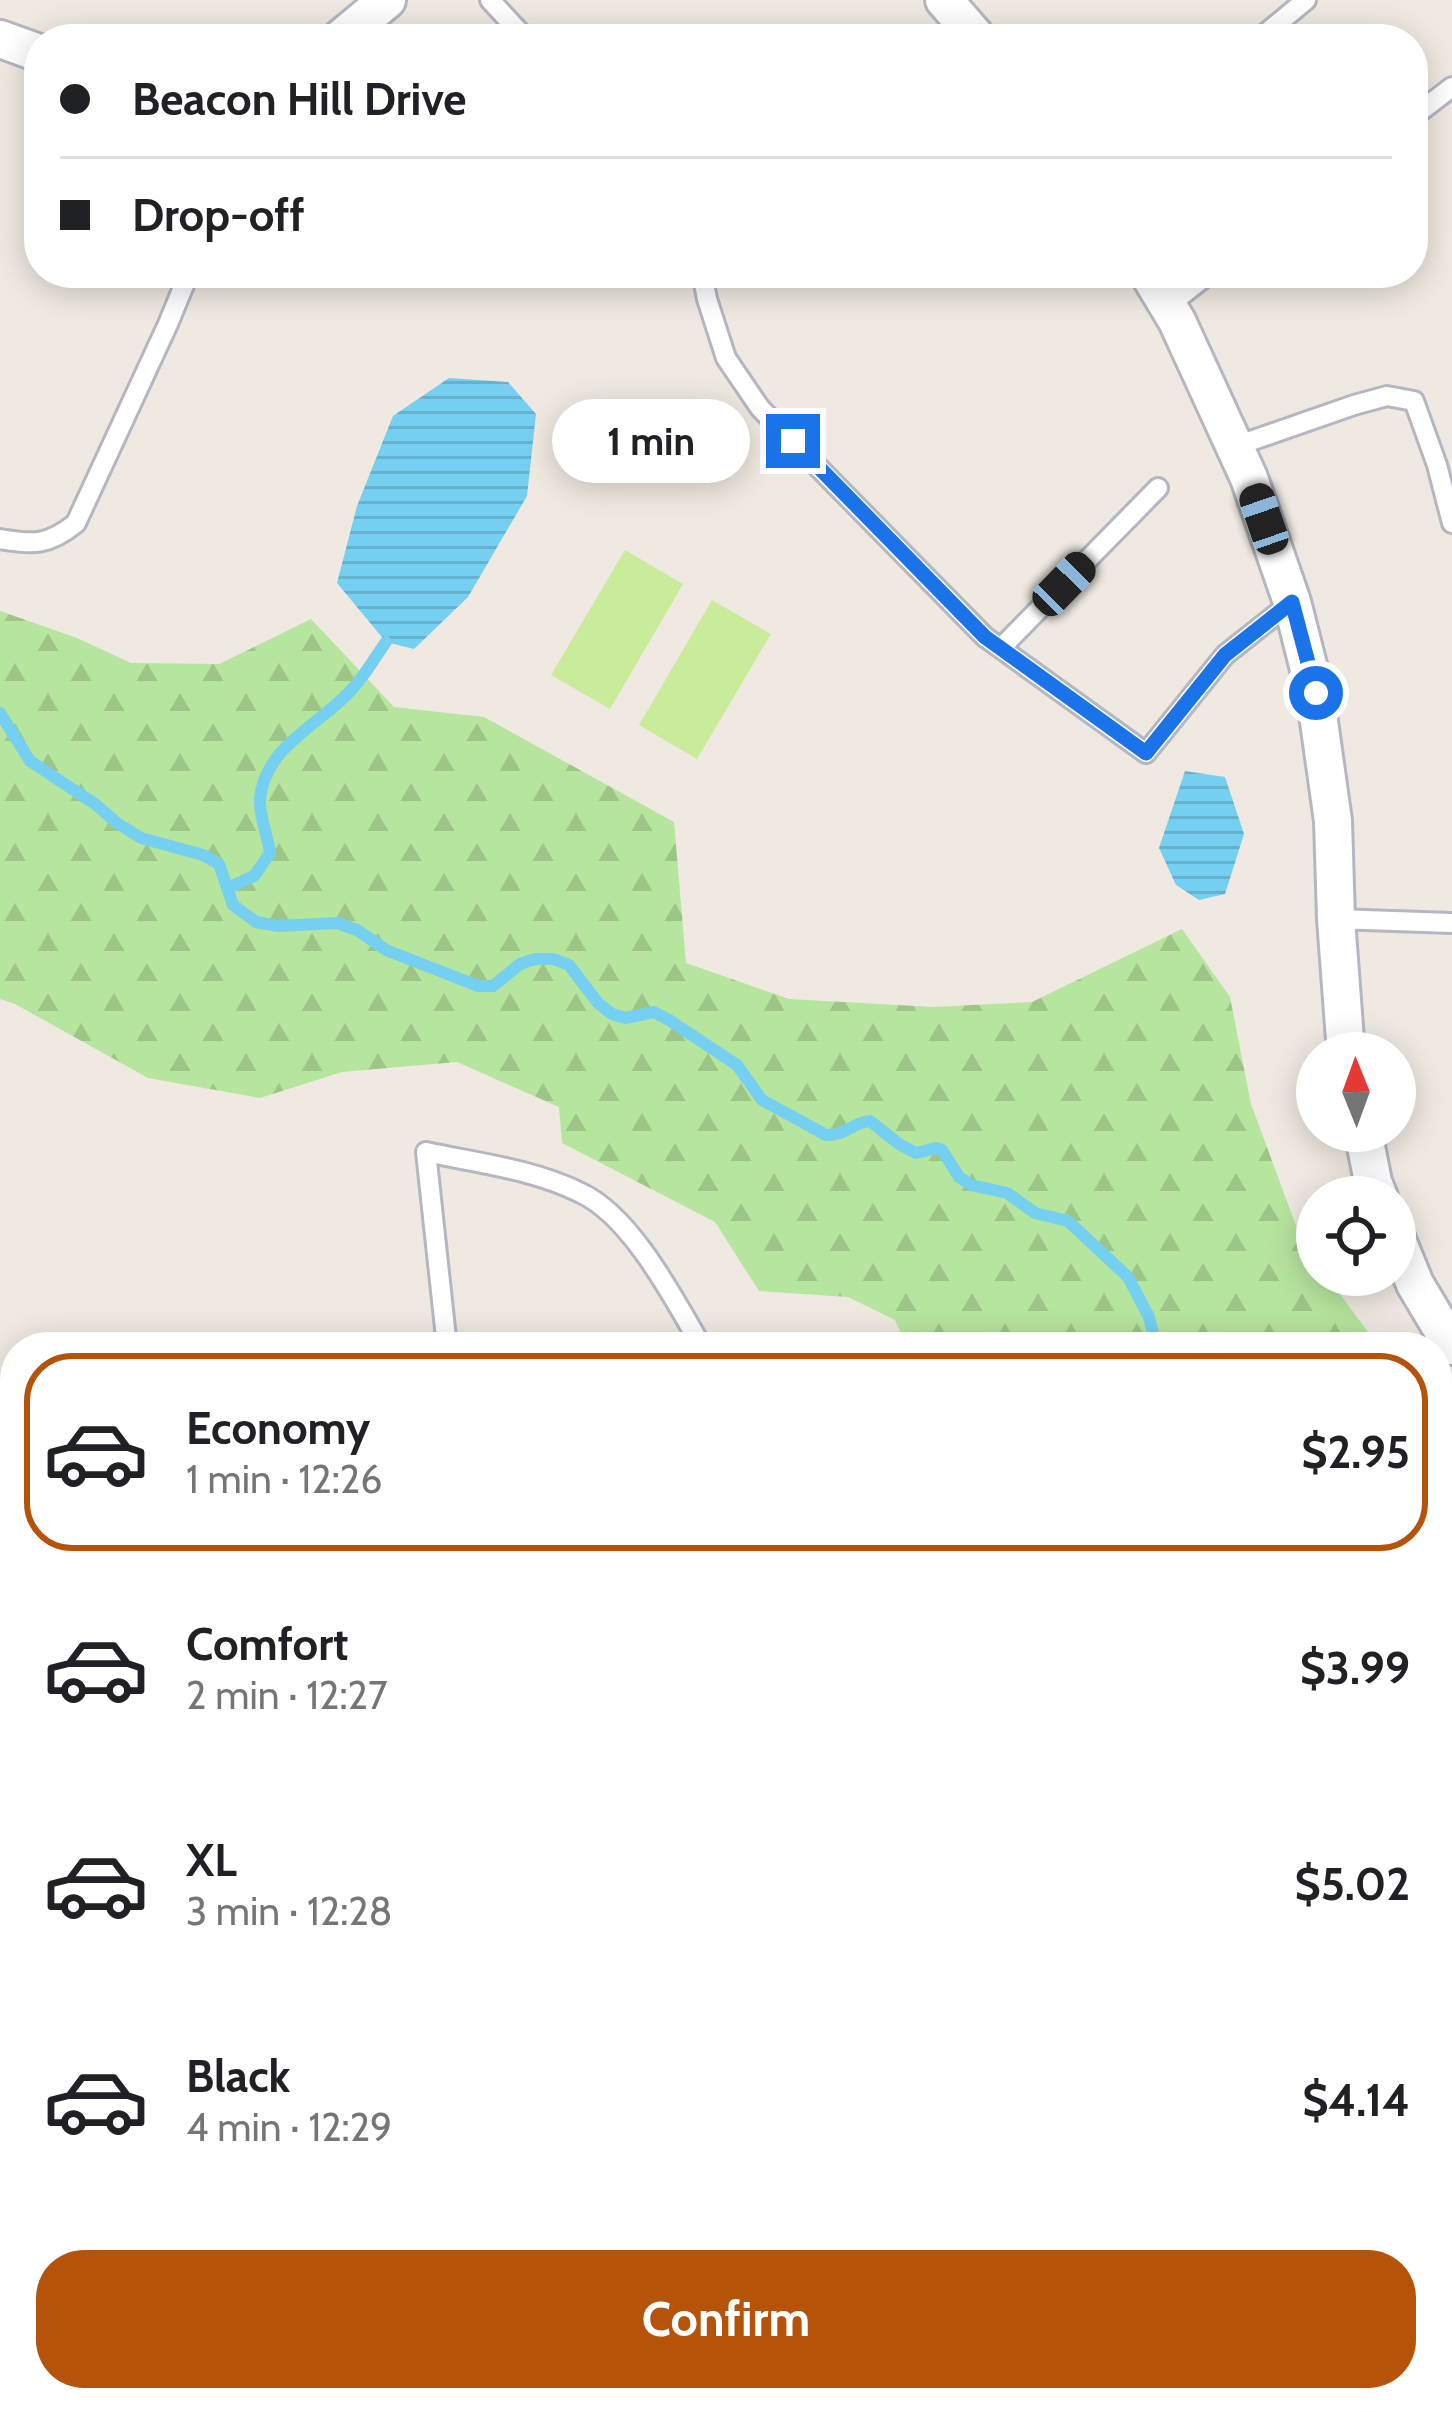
<!DOCTYPE html>
<meta charset="utf-8">
<style>
body{margin:0;font-family:Cabin,sans-serif;background:#f6f6f6;color:#202124;height:100vh;display:flex;flex-direction:column;font-size:45px;white-space:nowrap}
*{box-sizing:border-box;margin:0}
p{font-size:39px;color:#757577}
.icon{flex:none;width:66px;height:66px;fill:none;stroke:currentColor;stroke-width:2;stroke-linecap:round;stroke-linejoin:round}
.map{position:relative;flex:1;overflow:hidden}
.panel{position:absolute;left:0px;top:1332px;width:1452px;height:1080px;display:flex;flex-direction:column;background:#fff;border-radius:48px 48px 0 0;box-shadow:0 6px 30px #0003}
.panel>*{flex:none}
.banner{position:absolute;left:24px;top:24px;width:1404px;height:264px;border-radius:48px;box-shadow:0 6px 30px #0003;display:grid;align-content:center;height:264px;padding:0 36px;background:#fff}
.needle{width:78px;rotate:359deg}
.tools{position:absolute;left:1296px;top:1032px;display:grid;gap:24px}
.tools a{display:grid;place-items:center;width:120px;height:120px;border-radius:50%;background:#fff;box-shadow:0 6px 30px #0003;font-size:60px}
.end{position:absolute;width:54px;height:54px;margin:-27px;border:15px solid #1a73e8;background:#fff;box-shadow:0 0 0 6px #fff}
.from{border-radius:50%}
.bubble{position:absolute;height:84px;border-radius:42px;background:#fff;box-shadow:0 6px 30px #0003;font-size:39px;font-weight:700;line-height:84px;text-align:center}
.car{position:absolute;width:36px;height:72px;margin:-36px -18px;border-radius:15px;box-shadow:0 0 9px 3px #0007;background:linear-gradient(#222 24%,#8ab4d8 0 40%,#222 0 76%,#8ab4d8 0 86%,#222 0)}
.banner b{display:flex;align-items:center;gap:42px;height:114px;font-size:45px}
.banner b+b{border-top:3px solid #e0e0e0}
.banner i{width:30px;height:30px;background:#202124}
ul{padding:21px 0 0;list-style:none}
li{display:flex;align-items:center;gap:36px;height:198px;margin:0 24px 18px;padding:0 12px;border:6px solid transparent;border-radius:48px}
li div{flex:1}
li b{display:block;font-size:45px}
li em{font-style:normal;font-weight:700}
li.selected{border-color:#b45309}
li>.icon{width:108px;height:108px;stroke-width:1.5}
.cta{display:flex;gap:24px;margin-top:auto;padding:24px 36px}
.cta a{flex:1;height:138px;border-radius:48px;background:#b45309;color:#fff;font-size:48px;font-weight:700;line-height:138px;text-align:center}
.map>svg:first-child{display:block}
.forest{fill:url(#forest-firs)}
.pitch{fill:#c9ec9a}
.water{fill:url(#water-rules)}
.lines{fill:none;stroke-linecap:round;stroke-linejoin:round}
.stream{stroke:#75cff0;stroke-width:12}
.lane-casing{stroke:#b4b7c1;stroke-width:24}
.street-casing{stroke:#b4b7c1;stroke-width:42}
.secondary-casing{stroke:#b4b7c1;stroke-width:60}
.lane{stroke:#fff;stroke-width:18}
.street{stroke:#fff;stroke-width:36}
.secondary{stroke:#fff;stroke-width:54}
.route{stroke:#1a73e8;stroke-width:15}
</style>
<div class="map">
<svg width="1452" height="2412" viewBox="0 0 1452 2412">
<defs>
<pattern id="forest-firs" width="22" height="20" patternUnits="userSpaceOnUse" patternTransform="scale(3)"><rect width="22" height="20" fill="#b6e59e"/><path d="M5 1l3.5 6h-7zM16 11l3.5 6h-7z" fill="#9dc588"/></pattern>
<pattern id="water-rules" width="6" height="5" patternUnits="userSpaceOnUse" patternTransform="scale(3)"><rect width="6" height="5" fill="#75cff0"/><path d="M0 2.5h6" fill="none" stroke="#66b2ce"/></pattern>
</defs>
<rect width="100%" height="100%" fill="#efe9e1"/>
<!-- forest -->
<g class="forest">
<path d="M0 611 77 638 131 663 219 664 311 619 394 707 484 717 674 822 686 963 789 999 933 1007 1032 1002 1182 929 1230 997 1251 1104 1302 1242 1317 1263V1275H1326L1379 1347H907L895 1320 848 1297 759 1291 715 1222 562 1143 559 1107 457 1062 342 1072 260 1098 148 1078 15 1004 0 999Z"/>
<path d="M1437 1414 1452 1429V2245L1437 2248Z"/>
</g>
<!-- pitch -->
<g class="pitch">
<path d="M625 550 683 584 610 709 551 675Z"/>
<path d="M712 600 771 634 697 759 639 725Z"/>
</g>
<!-- water -->
<g class="water">
<path d="M449 378 508 382 536 414 527 496 468 597 414 649 386 642 337 583 357 506 393 416Z"/>
<path d="M1185 771 1225 777 1244 834 1225 894 1199 900 1176 885 1159 848Z"/>
</g>
<g class="lines">
<!-- stream -->
<g class="stream">
<path d="M0 713 30 761 95 804 117 823 141 838 203 855 219 864 233 905 256 922 278 926 337 923 357 930 386 950 478 986H493L520 964 535 959H553L569 965 598 1003 612 1014 625 1018 654 1012 669 1020 737 1065 762 1100 826 1135C845 1136 853 1122 870 1121L899 1144 916 1153 936 1148 942 1150 959 1177 971 1185 1007 1193 1035 1213 1068 1221 1128 1277 1149 1317 1156 1347"/>
<path d="M228 888 254 876 270 853C268 836 259 817 260 799 265 745 322 724 353 688 366 674 375 657 386 642"/>
<path d="M1437 1937 1452 1942"/>
</g>
<!-- lane casing -->
<g class="lane-casing">
<g id="lane">
<path d="M490 0 526 39"/>
<path d="M1259 39 1306 0"/>
<path d="M1413 117 1452 87"/>
<path d="M702 273 707 299 726 358 760 408 985 637 1146 753 1225 655 1292 602"/>
<path d="M1168 306 1210 273"/>
<path d="M1236 446 1354 405 1387 396 1414 401 1437 465 1452 523"/>
<path d="M0 539C34 545 49 545 76 523L168 324 189 273"/>
<path d="M1001 648 1158 488"/>
<path d="M1336 919 1452 923"/>
<path d="M447 1347 426 1152C477 1163 533 1169 581 1193 632 1217 674 1299 702 1347"/>
<path d="M796 2397 798 2412"/>
</g>
</g>
<!-- street casing -->
<g class="street-casing">
<g id="street">
<path d="M944 0 978 39"/>
<path d="M0 39 39 53"/>
<path d="M340 39 387 0"/>
<path d="M1148 273 1177 321 1249 478 1292 602 1315 693 1333 821 1336 919 1346 1053"/>
<path d="M1363 1131 1373 1182 1379 1197"/>
<path d="M1395 1235 1415 1284 1452 1346"/>
</g>
</g>
<!-- secondary casing -->
<g class="secondary-casing">
<g id="secondary">
<path d="M1437 2332 1452 2328"/>
<path d="M1043 2412 1133 2397"/>
</g>
</g>
<!-- lane -->
<use href="#lane" class="lane"/>
<!-- street -->
<use href="#street" class="street"/>
<!-- secondary -->
<use href="#secondary" class="secondary"/>
</g>
<g class="lines">
<!-- route -->
<path class="route" d="M793 441 985 637 1146 753 1225 655 1292 602 1316 693"/>
</g>
</svg>
<div class="tools">
<a><svg class="needle" viewBox="-14 -14 28 28"><path d="M0-13l5 13h-10z" fill="#e53935"/><path d="M0 13l5-13h-10z" fill="#757577"/></svg></a>
<a><svg class="icon" aria-label="locate" viewBox="0 0 24 24"><circle cx="12" cy="12" r="6"/><path d="M12 2v4M12 18v4M2 12h4M18 12h4"/></svg></a>
</div>
<i class="end from" style="left:1316px;top:693px"></i>
<i class="end" style="left:793px;top:441px"></i>
<div class="bubble" style="left:552px;top:399px;width:198px">1 min</div>
<i class="car" style="left:1264px;top:519px;rotate:341deg"></i>
<i class="car" style="left:1064px;top:584px;rotate:44deg"></i>
<div class="banner">
<b><i class="from"></i>Beacon Hill Drive</b>
<b><i></i>Drop-off</b>
</div>
<section class="panel">
<ul>
<li class="selected"><svg class="icon" aria-label="car" viewBox="0 0 24 24"><path d="M5 17H2v-5l4-1 3-4h7l3 4 3 1v5h-3M9 17h6M6 11h13"/><circle cx="7" cy="17" r="2"/><circle cx="17" cy="17" r="2"/></svg><div><b>Economy</b><p>1 min · 12:26</p></div><em>$2.95</em></li>
<li><svg class="icon" aria-label="car" viewBox="0 0 24 24"><path d="M5 17H2v-5l4-1 3-4h7l3 4 3 1v5h-3M9 17h6M6 11h13"/><circle cx="7" cy="17" r="2"/><circle cx="17" cy="17" r="2"/></svg><div><b>Comfort</b><p>2 min · 12:27</p></div><em>$3.99</em></li>
<li><svg class="icon" aria-label="car" viewBox="0 0 24 24"><path d="M5 17H2v-5l4-1 3-4h7l3 4 3 1v5h-3M9 17h6M6 11h13"/><circle cx="7" cy="17" r="2"/><circle cx="17" cy="17" r="2"/></svg><div><b>XL</b><p>3 min · 12:28</p></div><em>$5.02</em></li>
<li><svg class="icon" aria-label="car" viewBox="0 0 24 24"><path d="M5 17H2v-5l4-1 3-4h7l3 4 3 1v5h-3M9 17h6M6 11h13"/><circle cx="7" cy="17" r="2"/><circle cx="17" cy="17" r="2"/></svg><div><b>Black</b><p>4 min · 12:29</p></div><em>$4.14</em></li>
</ul>
<div class="cta"><a>Confirm</a></div>
</section>
</div>
